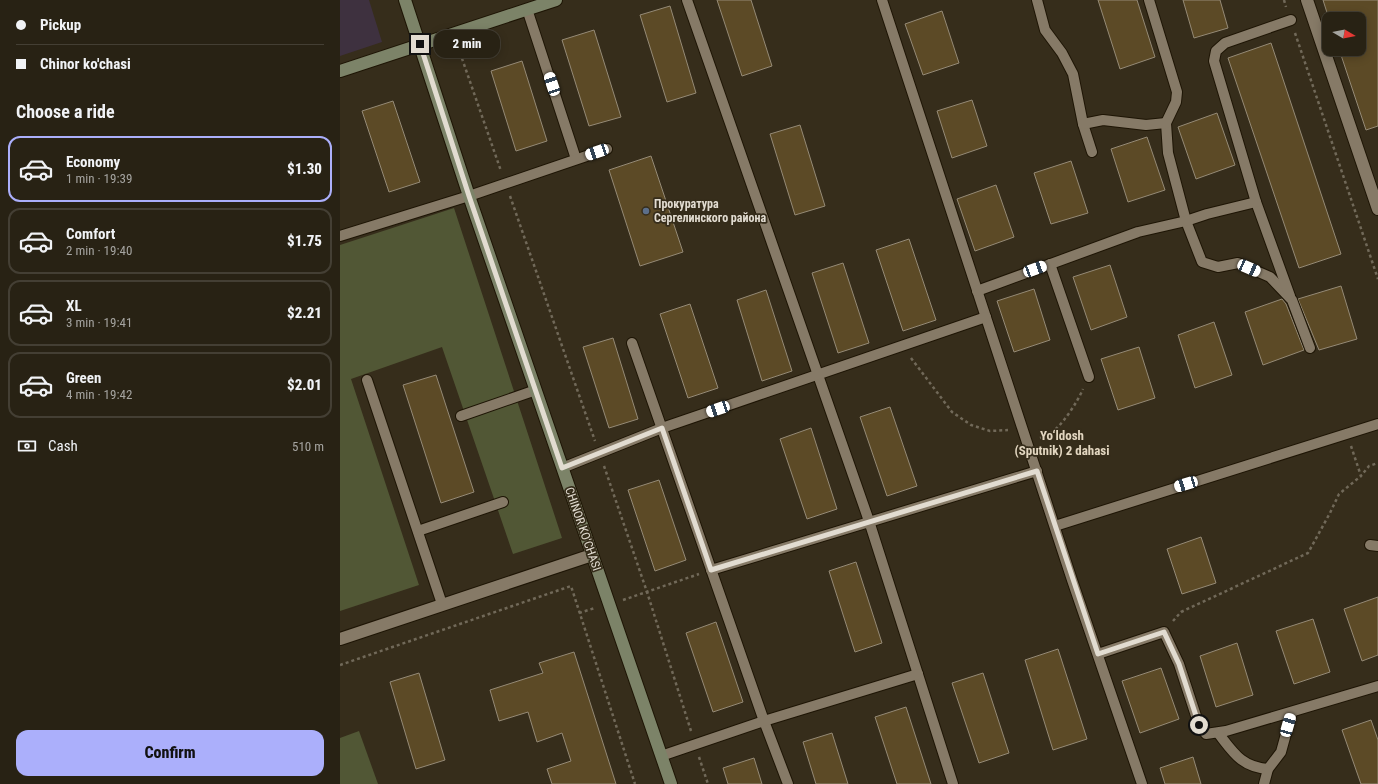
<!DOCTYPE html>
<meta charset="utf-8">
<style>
body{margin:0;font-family:"Roboto Condensed",sans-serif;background:#302a1d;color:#f1f3f6;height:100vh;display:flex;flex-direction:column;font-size:15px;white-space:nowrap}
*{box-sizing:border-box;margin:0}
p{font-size:13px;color:#a5a4a0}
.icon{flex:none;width:22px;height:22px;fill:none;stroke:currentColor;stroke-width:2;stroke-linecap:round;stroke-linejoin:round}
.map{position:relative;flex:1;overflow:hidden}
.sheet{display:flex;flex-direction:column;background:#282214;width:340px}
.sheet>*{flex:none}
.banner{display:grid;align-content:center;height:88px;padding:0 16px;background:#282214}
.needle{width:26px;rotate:100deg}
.buttons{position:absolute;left:982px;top:12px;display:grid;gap:8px}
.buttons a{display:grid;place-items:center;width:44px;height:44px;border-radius:8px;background:#282214;box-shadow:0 2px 10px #0003,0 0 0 1px #443f34;font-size:20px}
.end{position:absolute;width:18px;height:18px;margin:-9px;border:5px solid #e2dcd1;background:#111;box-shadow:0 0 0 2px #111}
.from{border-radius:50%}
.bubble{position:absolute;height:28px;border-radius:12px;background:#282214;box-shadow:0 2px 10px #0003,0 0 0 1px #443f34;font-size:13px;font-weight:800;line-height:28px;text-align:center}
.car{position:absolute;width:12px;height:24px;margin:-12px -6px;border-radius:5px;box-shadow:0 0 3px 1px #0007;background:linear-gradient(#fff 24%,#345 0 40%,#fff 0 76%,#345 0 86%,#fff 0)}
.banner b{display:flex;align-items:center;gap:14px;height:38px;font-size:15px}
.banner b+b{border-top:1px solid #443f34}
.banner i{width:10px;height:10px;background:#f1f3f6}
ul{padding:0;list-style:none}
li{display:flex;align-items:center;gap:12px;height:66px;margin:0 8px 6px;padding:0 8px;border:2px solid #443f34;border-radius:12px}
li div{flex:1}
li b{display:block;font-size:15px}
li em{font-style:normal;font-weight:800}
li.current{border-color:#abaffb}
li>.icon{width:36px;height:36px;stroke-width:1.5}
h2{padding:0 16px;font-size:18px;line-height:48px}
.pay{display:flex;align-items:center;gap:10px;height:44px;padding:0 16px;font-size:15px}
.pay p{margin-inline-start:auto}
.action{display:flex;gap:8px;margin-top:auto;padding:8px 16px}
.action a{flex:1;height:46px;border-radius:12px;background:#abaffb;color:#111;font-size:16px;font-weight:800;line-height:46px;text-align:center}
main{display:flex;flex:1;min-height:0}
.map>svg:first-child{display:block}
.education{fill:#3e313f}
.green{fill:#515735}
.building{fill:#5c4a26;stroke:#958a76}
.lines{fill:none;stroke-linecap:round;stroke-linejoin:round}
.lane-casing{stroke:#1e1505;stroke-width:12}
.street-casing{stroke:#1e1505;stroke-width:14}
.secondary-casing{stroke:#1e1505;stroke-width:14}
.path{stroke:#716959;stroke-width:2.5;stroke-dasharray:3 3;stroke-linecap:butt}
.lane{stroke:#867a67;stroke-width:10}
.street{stroke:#867a67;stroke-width:12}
.secondary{stroke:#7c8368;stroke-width:12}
.route{stroke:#e2dcd1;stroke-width:5}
.service-dot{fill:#5c6f8a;stroke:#362d1b;stroke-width:1.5}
.labels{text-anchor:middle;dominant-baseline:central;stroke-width:3.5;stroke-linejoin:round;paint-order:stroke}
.poi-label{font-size:12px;font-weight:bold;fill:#e2dcd1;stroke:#362d1b;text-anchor:start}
.street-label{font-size:12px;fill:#e2dcd1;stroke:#362d1b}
.neighbourhood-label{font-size:13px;font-weight:bold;fill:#e2d6c0;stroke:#362d1b}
</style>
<main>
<section class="sheet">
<div class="banner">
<b><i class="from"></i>Pickup</b>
<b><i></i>Chinor ko'chasi</b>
</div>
<h2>Choose a ride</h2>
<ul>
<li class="current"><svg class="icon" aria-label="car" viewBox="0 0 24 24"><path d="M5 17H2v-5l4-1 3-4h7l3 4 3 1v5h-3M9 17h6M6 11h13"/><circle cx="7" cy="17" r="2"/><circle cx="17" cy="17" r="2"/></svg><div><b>Economy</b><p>1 min · 19:39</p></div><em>$1.30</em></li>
<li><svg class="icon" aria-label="car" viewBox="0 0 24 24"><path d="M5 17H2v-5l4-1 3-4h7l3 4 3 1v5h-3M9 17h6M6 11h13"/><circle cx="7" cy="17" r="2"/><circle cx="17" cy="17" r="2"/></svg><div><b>Comfort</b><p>2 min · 19:40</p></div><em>$1.75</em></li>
<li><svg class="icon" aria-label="car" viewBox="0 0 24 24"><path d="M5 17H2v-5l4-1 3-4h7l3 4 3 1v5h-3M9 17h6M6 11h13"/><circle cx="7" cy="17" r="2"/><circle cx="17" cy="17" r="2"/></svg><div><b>XL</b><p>3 min · 19:41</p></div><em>$2.21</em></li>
<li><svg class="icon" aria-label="car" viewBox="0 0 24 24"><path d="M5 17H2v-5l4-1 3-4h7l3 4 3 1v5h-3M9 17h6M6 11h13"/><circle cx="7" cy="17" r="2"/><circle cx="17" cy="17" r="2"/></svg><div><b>Green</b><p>4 min · 19:42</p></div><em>$2.01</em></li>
</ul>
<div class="pay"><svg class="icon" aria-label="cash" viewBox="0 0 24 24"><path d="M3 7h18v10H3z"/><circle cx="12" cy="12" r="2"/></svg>Cash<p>510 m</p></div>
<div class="action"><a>Confirm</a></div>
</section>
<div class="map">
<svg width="1038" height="784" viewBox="0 0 1038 784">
<rect width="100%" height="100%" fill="#362d1b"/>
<!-- education -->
<path class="education" d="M0 0H29L42 42 0 56Z"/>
<!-- green -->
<g class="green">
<path d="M114 208 222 538 173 554 102 347 11 379 79 585 0 611V245Z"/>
<path d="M19 731 38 784H0V738Z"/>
</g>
<!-- building -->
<g class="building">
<path d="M377 0H411L432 66 402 76Z"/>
<path d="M758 0H797L815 57 780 69Z"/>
<path d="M843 0H880L888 28 854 38Z"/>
<path d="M983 0H1038V126L1026 130 999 49H1019V19H989Z"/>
<path d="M330 6 356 93 327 102 300 15Z"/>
<path d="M602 11 619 63 583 75 565 24Z"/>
<path d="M254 30 281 117 249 126 222 40Z"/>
<path d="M931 43 1001 254 959 268 888 58Z"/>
<path d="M182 61 207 141 176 151 151 71Z"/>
<path d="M632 100 647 146 612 158 597 111Z"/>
<path d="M53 101 80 182 49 192 22 111Z"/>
<path d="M877 113 895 165 856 179 838 127Z"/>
<path d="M460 125 485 206 455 215 430 134Z"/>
<path d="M807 137 825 190 788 202 771 149Z"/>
<path d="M311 156 343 252 300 266 269 170Z"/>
<path d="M731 161 748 213 711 224 694 173Z"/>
<path d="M656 185 674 237 635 251 617 199Z"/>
<path d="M569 239 596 320 563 331 536 250Z"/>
<path d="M503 263 529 343 498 353 472 273Z"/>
<path d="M770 265 787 317 751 330 733 277Z"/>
<path d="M1001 286 1017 339 979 350 958 299Z"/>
<path d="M694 289 710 340 674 352 657 301Z"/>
<path d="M426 290 452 371 422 381 397 300Z"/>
<path d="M942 299 946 304 964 350 923 365 905 312Z"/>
<path d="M350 304 378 388 348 398 320 314Z"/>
<path d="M874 322 892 375 855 388 838 335Z"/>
<path d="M273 338 298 419 269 428 243 347Z"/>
<path d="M799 347 815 398 778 410 761 359Z"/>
<path d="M96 375 134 492 101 503 63 385Z"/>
<path d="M550 407 577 486 547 496 520 417Z"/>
<path d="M471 428 497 509 467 519 440 439Z"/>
<path d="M319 480 346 560 315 571 288 490Z"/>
<path d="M861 537 876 583 842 594 827 549Z"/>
<path d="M516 562 542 643 515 652 489 571Z"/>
<path d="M1038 597V655L1022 661 1004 609Z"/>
<path d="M973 619 990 672 954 684 936 631Z"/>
<path d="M376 622 403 702 373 712 346 633Z"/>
<path d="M897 643 913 695 876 707 860 656Z"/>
<path d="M718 649 747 739 713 750 685 660Z"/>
<path d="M234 652 276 784H212L207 769 231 761 222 733 197 742 188 712 159 721 150 690 203 673 199 663Z"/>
<path d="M821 668 839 719 800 733 782 681Z"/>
<path d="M79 673 105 760 76 769 50 682Z"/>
<path d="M643 673 669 753 639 763 612 683Z"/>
<path d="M566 707 591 784H557L535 717Z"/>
<path d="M1031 720 1038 740V784H1021L1002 730Z"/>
<path d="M492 733 508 784H476L463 742Z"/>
<path d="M853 757 861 784H825L820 768Z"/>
<path d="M414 758 422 784H388L383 768Z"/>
</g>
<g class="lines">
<!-- lane casing -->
<g class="lane-casing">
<g id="lane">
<path d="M347 0 529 521 613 784"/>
<path d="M542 0 732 580 802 784"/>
<path d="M697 0 705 30 722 53 733 74 743 124 752 152"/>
<path d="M809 0 837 92 836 102 826 123 828 153 846 221 862 262 878 267 898 263 930 277 952 300 970 348"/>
<path d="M187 9 236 159"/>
<path d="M743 124 763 120 806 125 826 123"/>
<path d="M916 202 950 296"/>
<path d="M0 236 129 196 267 149"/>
<path d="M710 264 749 377"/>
<path d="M637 291 798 232 846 221 867 214 916 202 874 61 876 51 885 43 951 20"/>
<path d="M292 343 424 721 448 784"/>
<path d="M27 380 102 604"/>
<path d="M121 416 196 390"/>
<path d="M222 468 322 428 646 317"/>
<path d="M715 526 1038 424"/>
<path d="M78 531 163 502"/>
<path d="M1030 545 1038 546"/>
<path d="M371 570 697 471"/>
<path d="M758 654 824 632 839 664 859 725 866 734 886 731 1038 686"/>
<path d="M878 733C893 752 901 767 928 769"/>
<path d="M321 756 424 721 578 674"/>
<path d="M924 784 928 769 941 752 952 712"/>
</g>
</g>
<!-- street casing -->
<g class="street-casing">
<g id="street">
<path d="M967 0 1038 209"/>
<path d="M0 639 252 555"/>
</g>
</g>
<!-- secondary casing -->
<g class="secondary-casing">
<g id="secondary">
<path d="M65 0 129 196 331 784"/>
<path d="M0 71 216 0"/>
</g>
</g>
<!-- path -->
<g class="path">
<path d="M944 0 946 7"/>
<path d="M955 33 1038 279"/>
<path d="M118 47 161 171"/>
<path d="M170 196 255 441"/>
<path d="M571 358 612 412 631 425 650 431 668 430"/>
<path d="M700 438C703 437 707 436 709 434 721 428 738 401 743 389"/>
<path d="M1011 446 1021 476 1029 466 1038 463"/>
<path d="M264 466 307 592 351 731"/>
<path d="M283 600 359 574"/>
<path d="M239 613 255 608"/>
<path d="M833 621 841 612 968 553 990 513 999 494 1021 476"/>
<path d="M0 665 231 586 295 784"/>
<path d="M359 757 368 784"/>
</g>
<!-- lane -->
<use href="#lane" class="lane"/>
<!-- street -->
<use href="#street" class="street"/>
<!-- secondary -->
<use href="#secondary" class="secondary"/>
</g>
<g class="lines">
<!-- route -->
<path class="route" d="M80 44 129 196 222 468 322 428 371 570 697 471 758 654 824 632 839 664 859 725"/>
</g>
<!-- markers -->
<circle class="service-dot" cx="306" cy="211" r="4"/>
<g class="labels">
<!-- poi labels -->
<g class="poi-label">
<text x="314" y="204">Прокуратура<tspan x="314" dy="14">Сергелинского района</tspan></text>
</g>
<!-- street labels -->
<g class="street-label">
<text transform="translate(243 529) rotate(71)">CHINOR KO'CHASI</text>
</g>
<!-- neighbourhood labels -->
<g class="neighbourhood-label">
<text x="722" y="435">Yo‘ldosh<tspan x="722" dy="15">(Sputnik) 2 dahasi</tspan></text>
</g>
</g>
</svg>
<div class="buttons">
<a><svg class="needle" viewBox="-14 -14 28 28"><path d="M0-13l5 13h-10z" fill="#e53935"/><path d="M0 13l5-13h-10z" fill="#a5a4a0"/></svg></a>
</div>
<i class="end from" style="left:859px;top:725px"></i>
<i class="end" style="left:80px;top:44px"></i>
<div class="bubble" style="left:94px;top:30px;width:66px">2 min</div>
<i class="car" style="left:212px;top:84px;rotate:342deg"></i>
<i class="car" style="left:257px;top:152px;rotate:251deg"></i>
<i class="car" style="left:909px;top:268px;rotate:114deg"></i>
<i class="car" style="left:695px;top:269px;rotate:70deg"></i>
<i class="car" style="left:378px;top:409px;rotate:251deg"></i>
<i class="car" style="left:846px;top:484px;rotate:253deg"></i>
<i class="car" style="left:948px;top:725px;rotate:16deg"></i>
</div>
</main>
